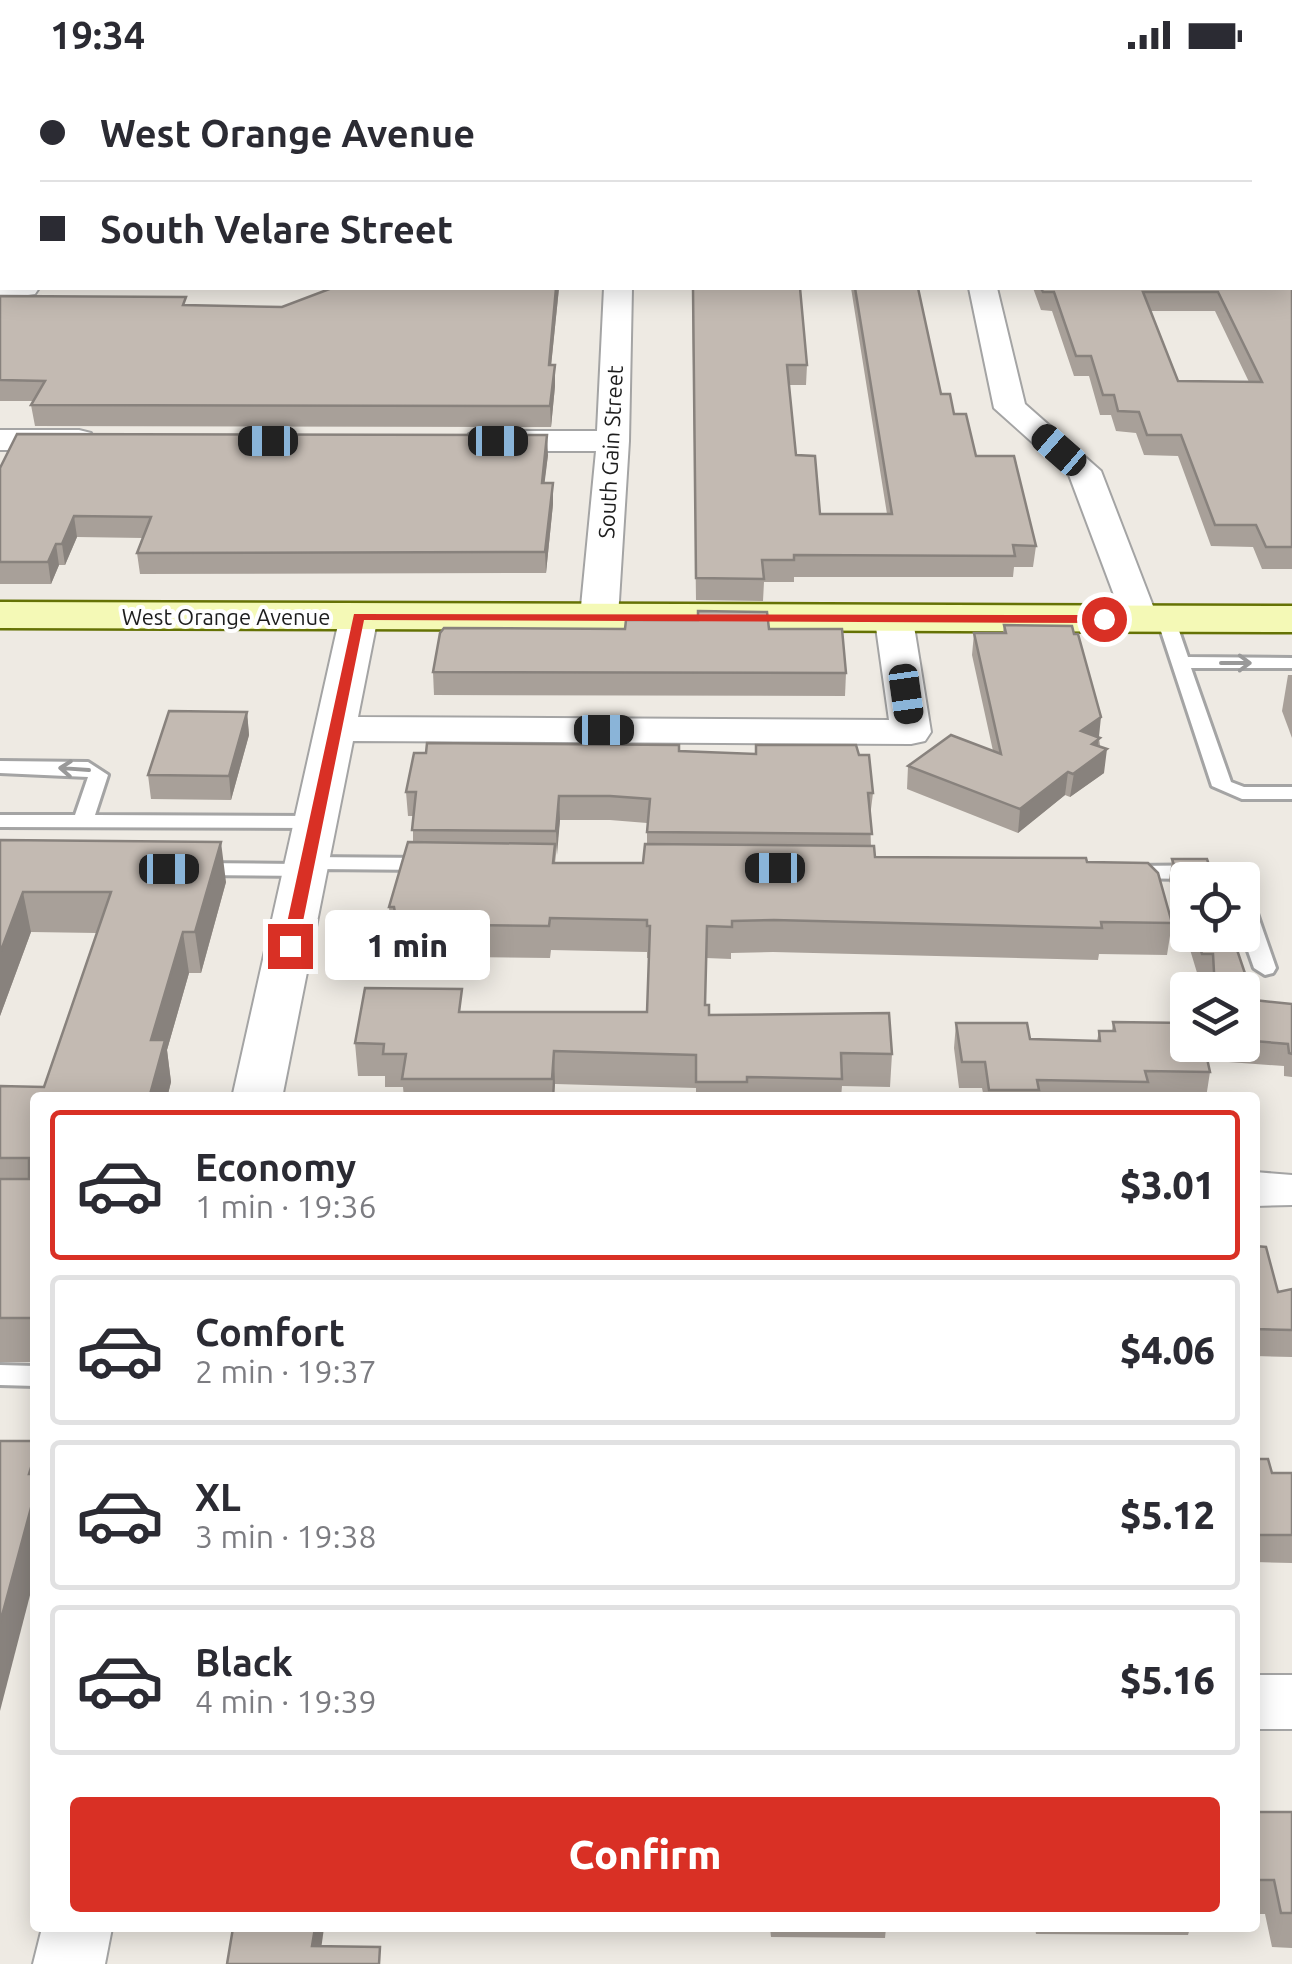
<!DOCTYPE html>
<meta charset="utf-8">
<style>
body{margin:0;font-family:Ubuntu,sans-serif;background:#f2f2f3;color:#2b2b33;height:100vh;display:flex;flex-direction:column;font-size:38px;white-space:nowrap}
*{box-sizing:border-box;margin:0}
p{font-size:32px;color:#7c7c81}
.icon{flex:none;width:55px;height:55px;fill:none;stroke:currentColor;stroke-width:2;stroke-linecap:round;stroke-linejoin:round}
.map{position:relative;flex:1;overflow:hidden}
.drawer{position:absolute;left:30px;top:1022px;width:1230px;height:840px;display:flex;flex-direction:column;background:#fff;border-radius:10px;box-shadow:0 5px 25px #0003}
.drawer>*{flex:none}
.banner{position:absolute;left:0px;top:0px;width:1292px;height:220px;box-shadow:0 5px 25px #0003;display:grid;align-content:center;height:220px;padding:0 40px;background:#fff}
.fabs{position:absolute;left:1170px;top:792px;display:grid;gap:20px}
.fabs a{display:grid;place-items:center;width:90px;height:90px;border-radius:10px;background:#fff;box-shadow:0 5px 25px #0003;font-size:50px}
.end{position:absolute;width:45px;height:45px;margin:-22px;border:12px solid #d93025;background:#fff;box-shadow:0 0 0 5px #fff}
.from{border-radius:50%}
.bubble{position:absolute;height:70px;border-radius:10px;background:#fff;box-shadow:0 5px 25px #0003;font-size:32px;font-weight:800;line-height:70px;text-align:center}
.car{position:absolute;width:30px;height:60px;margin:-30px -15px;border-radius:12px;box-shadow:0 0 8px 2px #0007;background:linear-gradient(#222 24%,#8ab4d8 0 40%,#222 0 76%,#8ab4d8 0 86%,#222 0)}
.banner b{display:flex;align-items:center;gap:35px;height:95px;font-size:38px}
.banner b+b{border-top:2px solid #e1e1e2}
.banner i{width:25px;height:25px;background:#2b2b33}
ul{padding:18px 0 0;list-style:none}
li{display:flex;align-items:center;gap:30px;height:150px;margin:0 20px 15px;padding:0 20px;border:5px solid #e1e1e2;border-radius:10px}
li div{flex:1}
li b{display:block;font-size:38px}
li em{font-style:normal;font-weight:800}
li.active{border-color:#d93025}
li>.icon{width:90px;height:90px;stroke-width:1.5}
.primary-button{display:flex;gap:20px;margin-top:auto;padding:20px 40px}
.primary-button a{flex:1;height:115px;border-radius:10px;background:#d93025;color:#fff;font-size:40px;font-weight:800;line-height:115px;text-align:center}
.status{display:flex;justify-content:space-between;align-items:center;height:70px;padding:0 50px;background:#fff;direction:ltr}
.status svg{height:28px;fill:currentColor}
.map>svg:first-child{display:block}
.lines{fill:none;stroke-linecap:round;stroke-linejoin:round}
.lane-casing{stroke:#a4a4a4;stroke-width:6}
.street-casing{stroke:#a4a4a4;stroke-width:4}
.secondary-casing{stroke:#657205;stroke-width:5}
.lane{fill:#fff;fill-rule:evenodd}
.street{fill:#fff;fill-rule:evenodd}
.secondary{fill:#f4f9b6;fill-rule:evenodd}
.wall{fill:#a8a099;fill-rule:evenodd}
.shaded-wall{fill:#88827d}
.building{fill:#c3bab2;stroke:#88827d;stroke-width:2.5;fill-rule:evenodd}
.oneway{stroke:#999}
.route{fill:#d93025}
.labels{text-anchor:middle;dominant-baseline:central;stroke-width:8;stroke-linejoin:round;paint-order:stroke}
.far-street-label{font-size:22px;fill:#1d1d1d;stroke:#fff}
</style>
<div class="status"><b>19:34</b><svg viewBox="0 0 49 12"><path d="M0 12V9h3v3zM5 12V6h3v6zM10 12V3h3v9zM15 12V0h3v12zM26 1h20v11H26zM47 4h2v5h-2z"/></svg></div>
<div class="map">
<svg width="1292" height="1894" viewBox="0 0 1292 1894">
<rect width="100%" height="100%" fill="#eeeae3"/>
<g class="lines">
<!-- lane casing -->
<g class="lane-casing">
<g id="lane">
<path d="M1166 544 1175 549 1188 587 1292 588V598H1191L1231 712 1244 717H1292V729H1242L1212 716 1157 549Z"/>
<path d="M0 691 88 692 108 705 95 745 315 746 325 752 315 758 0 757V745H75L88 707 0 703Z"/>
<path d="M307 787 428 788 438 794 428 800 317 799 307 806 195 805 185 799 195 793 297 794Z"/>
<path d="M1232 795 1242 801 1245 810 1242 814V810L1130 808 1120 802 1130 796Z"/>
<path d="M1242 826 1253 832 1276 898 1273 903 1265 905 1254 898 1242 864Z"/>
<path d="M0 1295 35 1296V1316L0 1315Z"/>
</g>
</g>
<!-- street casing -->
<g class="street-casing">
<g id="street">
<path d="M619 0H643V2H620Z"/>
<path d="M926 0H950L951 2H928Z"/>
<rect x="1290" y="33" width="2" height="15"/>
<path d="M0 211 2 218H39L35 224 0 229Z"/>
<path d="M604 218H632L629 371 618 547 612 555 599 558 586 555 580 547 596 381H481L469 378 465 371 469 364 481 361H597Z"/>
<path d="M969 218H997L1025 334 1101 401 1158 549 1152 557 1139 560 1126 557 1069 405 994 338Z"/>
<path d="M0 360H79L91 363 95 370 91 377 79 380H0Z"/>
<path d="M359 535 372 538 378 546 358 647 889 650 875 550 881 542 894 539 907 542 913 550 931 662 925 671 911 674 353 671 282 1028H232L340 546 346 538Z"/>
<path d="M1255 1102 1292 1105V1135L1255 1136Z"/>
<rect x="1255" y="1605" width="37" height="54"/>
<path d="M42 1858H112L105 1894H33Z"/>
</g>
</g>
<!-- secondary casing -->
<g class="secondary-casing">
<path id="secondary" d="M0 532 1292 536V562L0 558Z"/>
</g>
<!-- lane -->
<use href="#lane" class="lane"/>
<!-- street -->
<use href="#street" class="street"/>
<!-- secondary -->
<use href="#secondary" class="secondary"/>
</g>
<!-- wall -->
<g class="wall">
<path d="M0 0H68L67 2H2V192H0V73L2 72 0 70Z"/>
<path d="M1292 184V499H1262L1253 477 1211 476 1178 386 1144 385 1136 363 1116 361 1111 345H1100L1089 306H1074L1052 241 1041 240 1033 218H1290ZM1150 241H1215L1249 312 1178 311Z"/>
<path d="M559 218 551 295 555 316 551 357 35 356 31 335 33 331H0V226L187 235 282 237Z"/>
<path d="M692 218 807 295 806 315H789L796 385 820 444H887L851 218H918L941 324 954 344 976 386 1036 476 1033 497H1014L1013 507H794V512H764L763 531 696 530Z"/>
<path d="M548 385 544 413H553V434L546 503 140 504 137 483 143 468 77 467 65 495H59L51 514H0V398Z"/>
<path d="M698 550 769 559 846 603 845 626 434 625 433 602 625 559Z"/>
<path d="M1004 555 1099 668 1104 703 1070 727 1065 725 1018 763 907 719 908 696 993 681 972 585 974 563H1003Z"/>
<path d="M1288 605H1292V668L1282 641Z"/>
<path d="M247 642 249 665 231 730 151 729 148 705Z"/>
<path d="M679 681 873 723 870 747 871 776 875 787 1087 792 1172 853 1167 885 1099 884 1098 890 773 882 731 883V889L706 888 705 935 709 945 892 984 890 1017 842 1016 841 1028H696V1018L555 1014 554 1028H404L403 1017H385V1006H358L355 973 463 942H647L649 888H647V882L551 880 550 888 464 887 463 883 399 880 396 868H391L389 837 413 772V746H408L406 722ZM560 750H610L647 753V774L643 793H555Z"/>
<path d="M0 770 226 812 201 903H189L167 980 171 1012 167 1028H35V1292H0V1016L44 1017 97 863 31 862 0 946Z"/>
<path d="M1172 789 1188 810V865H1232L1254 930 1292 934V1007L1284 1006V996L1215 991 1214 975H1242V920H1210L1209 906H1198L1169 810Z"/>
<path d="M1113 952 1210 1002 1206 1028H984L982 1018H959L954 978 956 953 1030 969 1097 971 1099 961H1112Z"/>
<path d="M1255 1176 1278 1222 1292 1219V1287L1255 1286Z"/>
<path d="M1255 1389 1272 1403H1292V1493L1255 1492Z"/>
<path d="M1255 1742H1292V1878L1272 1877 1265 1844H1255Z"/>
<path d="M770 1858H886L885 1868 771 1867Z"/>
<path d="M1035 1858H1190L1188 1865 1036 1864Z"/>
</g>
<!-- shaded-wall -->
<g class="shaded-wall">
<path d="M55 0H68L67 2H53Z"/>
<path d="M556 218H559L549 316V295Z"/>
<path d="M555 295V316L551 357 550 336Z"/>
<path d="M547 365 548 385 542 434V413Z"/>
<path d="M553 413V434L546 503 545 482Z"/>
<path d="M74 446 77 467 65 495 62 474Z"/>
<path d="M56 474 59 495 51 514 48 492Z"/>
<path d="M247 642 249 665 231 730 229 706Z"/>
<path d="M1101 647 1097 686 1107 679 1104 703 1070 727 1081 661Z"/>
<path d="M1068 702 1065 725 1018 763 1020 739Z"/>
<path d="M559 726 560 750 557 785 556 761Z"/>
<path d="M221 772 226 812 201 903 195 862Z"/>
<path d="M23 822 31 862 0 946V883Z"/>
<path d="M183 862 189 903 167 980 171 1012 167 1028H149L151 970Z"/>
<path d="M554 981 555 1014 554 1028H552Z"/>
<path d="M35 1385V1506L0 1641V1553L29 1404Z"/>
<path d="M315 1858H324L319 1894 312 1876Z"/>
</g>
<!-- building -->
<g class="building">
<path d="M2 0H55L53 2H2V56L0 54V4H2Z"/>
<path d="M252 0H577V2H251Z"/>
<path d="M690 0H899L900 2H690Z"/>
<path d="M1004 0H1292V11L1290 12V2H1005Z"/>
<path d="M2 71V173H0V73Z"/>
<path d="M1290 180 1292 184V477H1266L1256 455H1215L1181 365H1147L1139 342 1118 341 1114 325H1103L1091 286H1076L1054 222H1043L1041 218H1290ZM1143 222H1218L1262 312 1178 311Z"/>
<path d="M332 218H556L549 295H555L550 336 31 335 45 311 0 310V226L186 227 183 235 282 237Z"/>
<path d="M693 218H800L807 295H787L796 385 815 386 820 444H892L855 218H918L941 324H950L954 344H966L976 386H1014L1036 476 1013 475 1015 486 794 485V490H762L764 509 696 508Z"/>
<path d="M17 364 547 365 542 413H553L545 482 137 483 151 447 74 446 62 474H56L48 492H0V398Z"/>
<path d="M698 541 767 542 769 559H842L846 603 433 602 440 563 444 558 625 559 626 550H698Z"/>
<path d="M1004 555 1072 556 1074 564H1078L1101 647 1081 661 1100 668 1092 674 1107 679 1073 704 1068 702 1020 739 908 696 951 665 1001 684 974 563H1006Z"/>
<path d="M169 641 247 642 229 706 148 705Z"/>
<path d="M427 673 679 675V681L756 684V675H856L859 685H869L873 723H868L872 764 647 762 650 729 610 726H559L556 761 412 760 416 722H406L414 683H426Z"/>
<path d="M0 770 221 772 195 862H183L151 970H165L149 1028H35V1248H0V1109H29V1088H0V1016L44 1017 111 822H23L0 883Z"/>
<path d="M408 772 555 774 553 793H643L645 774 874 776 875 787 1086 788 1087 792 1148 793 1158 803 1172 853 1101 852 1102 858 774 850 732 851V857L707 856 705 935H709V945L889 943 892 984 841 983 842 1009 747 1007V1012H696V985L554 981 552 1009H402L406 984H383L384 974 355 973 365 918 462 919 459 942H647L650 856H647V850L550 848 549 856 462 855 463 851 396 848 394 837H389Z"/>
<path d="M1172 789H1207L1214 810H1188V838Z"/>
<path d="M1196 865H1232L1254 930 1292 934V984L1289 983 1288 974 1242 970V920H1215L1213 884H1202Z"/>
<path d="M1113 952 1188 953V975H1204L1210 1002 1145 1001 1148 1012 1037 1010 1039 1020H989L985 992H962L956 953H1027L1030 969 1100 971 1099 961H1115Z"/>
<path d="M1255 1176 1266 1177 1278 1222 1292 1219V1260L1255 1259Z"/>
<path d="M0 1371H35V1385L29 1404H35V1423L0 1553Z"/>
<path d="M1255 1389H1268L1272 1403H1292V1465H1255Z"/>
<path d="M1255 1742H1292V1843H1281L1274 1810H1255Z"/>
<path d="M233 1858H315L312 1876 380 1877 379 1894H227Z"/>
</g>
<!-- one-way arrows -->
<defs><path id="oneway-shaft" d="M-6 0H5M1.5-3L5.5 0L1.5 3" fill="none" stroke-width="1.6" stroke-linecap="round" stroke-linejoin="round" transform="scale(2.5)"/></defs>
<g class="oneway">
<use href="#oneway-shaft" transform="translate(1236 593)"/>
<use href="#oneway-shaft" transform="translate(74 699) rotate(-176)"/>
</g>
<!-- route -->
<path class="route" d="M354 544 1104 545 1111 549 1104 553 364 550 298 876 290 881 282 876Z"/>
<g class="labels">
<!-- far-street labels -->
<g class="far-street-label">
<text transform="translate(610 382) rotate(-87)">South Gain Street</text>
<text x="226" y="546">West Orange Avenue</text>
</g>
</g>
</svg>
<div class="fabs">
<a><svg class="icon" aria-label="locate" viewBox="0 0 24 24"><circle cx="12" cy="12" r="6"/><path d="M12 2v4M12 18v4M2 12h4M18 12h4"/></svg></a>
<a><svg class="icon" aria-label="layers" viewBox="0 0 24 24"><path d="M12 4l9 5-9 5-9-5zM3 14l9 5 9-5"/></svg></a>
</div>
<i class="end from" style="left:1104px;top:549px"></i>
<i class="end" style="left:290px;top:876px"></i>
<div class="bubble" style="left:325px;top:840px;width:165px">1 min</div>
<i class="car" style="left:268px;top:371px;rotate:270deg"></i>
<i class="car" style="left:498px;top:371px;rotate:90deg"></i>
<i class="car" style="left:1059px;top:380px;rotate:311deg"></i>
<i class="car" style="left:906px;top:624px;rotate:172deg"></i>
<i class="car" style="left:604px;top:660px;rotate:90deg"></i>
<i class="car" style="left:775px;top:798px;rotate:270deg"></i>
<i class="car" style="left:169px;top:799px;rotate:90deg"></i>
<div class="banner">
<b><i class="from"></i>West Orange Avenue</b>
<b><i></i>South Velare Street</b>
</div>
<section class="drawer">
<ul>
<li class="active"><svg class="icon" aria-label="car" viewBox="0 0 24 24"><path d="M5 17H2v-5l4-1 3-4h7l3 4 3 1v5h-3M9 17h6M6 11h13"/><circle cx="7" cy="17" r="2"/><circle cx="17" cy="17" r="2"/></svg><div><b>Economy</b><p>1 min · 19:36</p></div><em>$3.01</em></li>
<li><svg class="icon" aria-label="car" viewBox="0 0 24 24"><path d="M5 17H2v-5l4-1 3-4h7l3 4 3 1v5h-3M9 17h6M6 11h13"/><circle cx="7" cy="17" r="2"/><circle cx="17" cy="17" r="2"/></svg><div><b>Comfort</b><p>2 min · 19:37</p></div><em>$4.06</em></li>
<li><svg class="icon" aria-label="car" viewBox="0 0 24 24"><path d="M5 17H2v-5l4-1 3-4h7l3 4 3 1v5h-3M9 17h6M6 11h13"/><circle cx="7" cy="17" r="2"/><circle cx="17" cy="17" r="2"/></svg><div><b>XL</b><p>3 min · 19:38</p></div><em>$5.12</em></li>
<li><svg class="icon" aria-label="car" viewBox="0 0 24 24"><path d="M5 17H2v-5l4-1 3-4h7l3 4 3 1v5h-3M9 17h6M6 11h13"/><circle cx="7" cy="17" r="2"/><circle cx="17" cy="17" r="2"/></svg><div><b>Black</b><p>4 min · 19:39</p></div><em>$5.16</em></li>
</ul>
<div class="primary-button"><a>Confirm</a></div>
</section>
</div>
